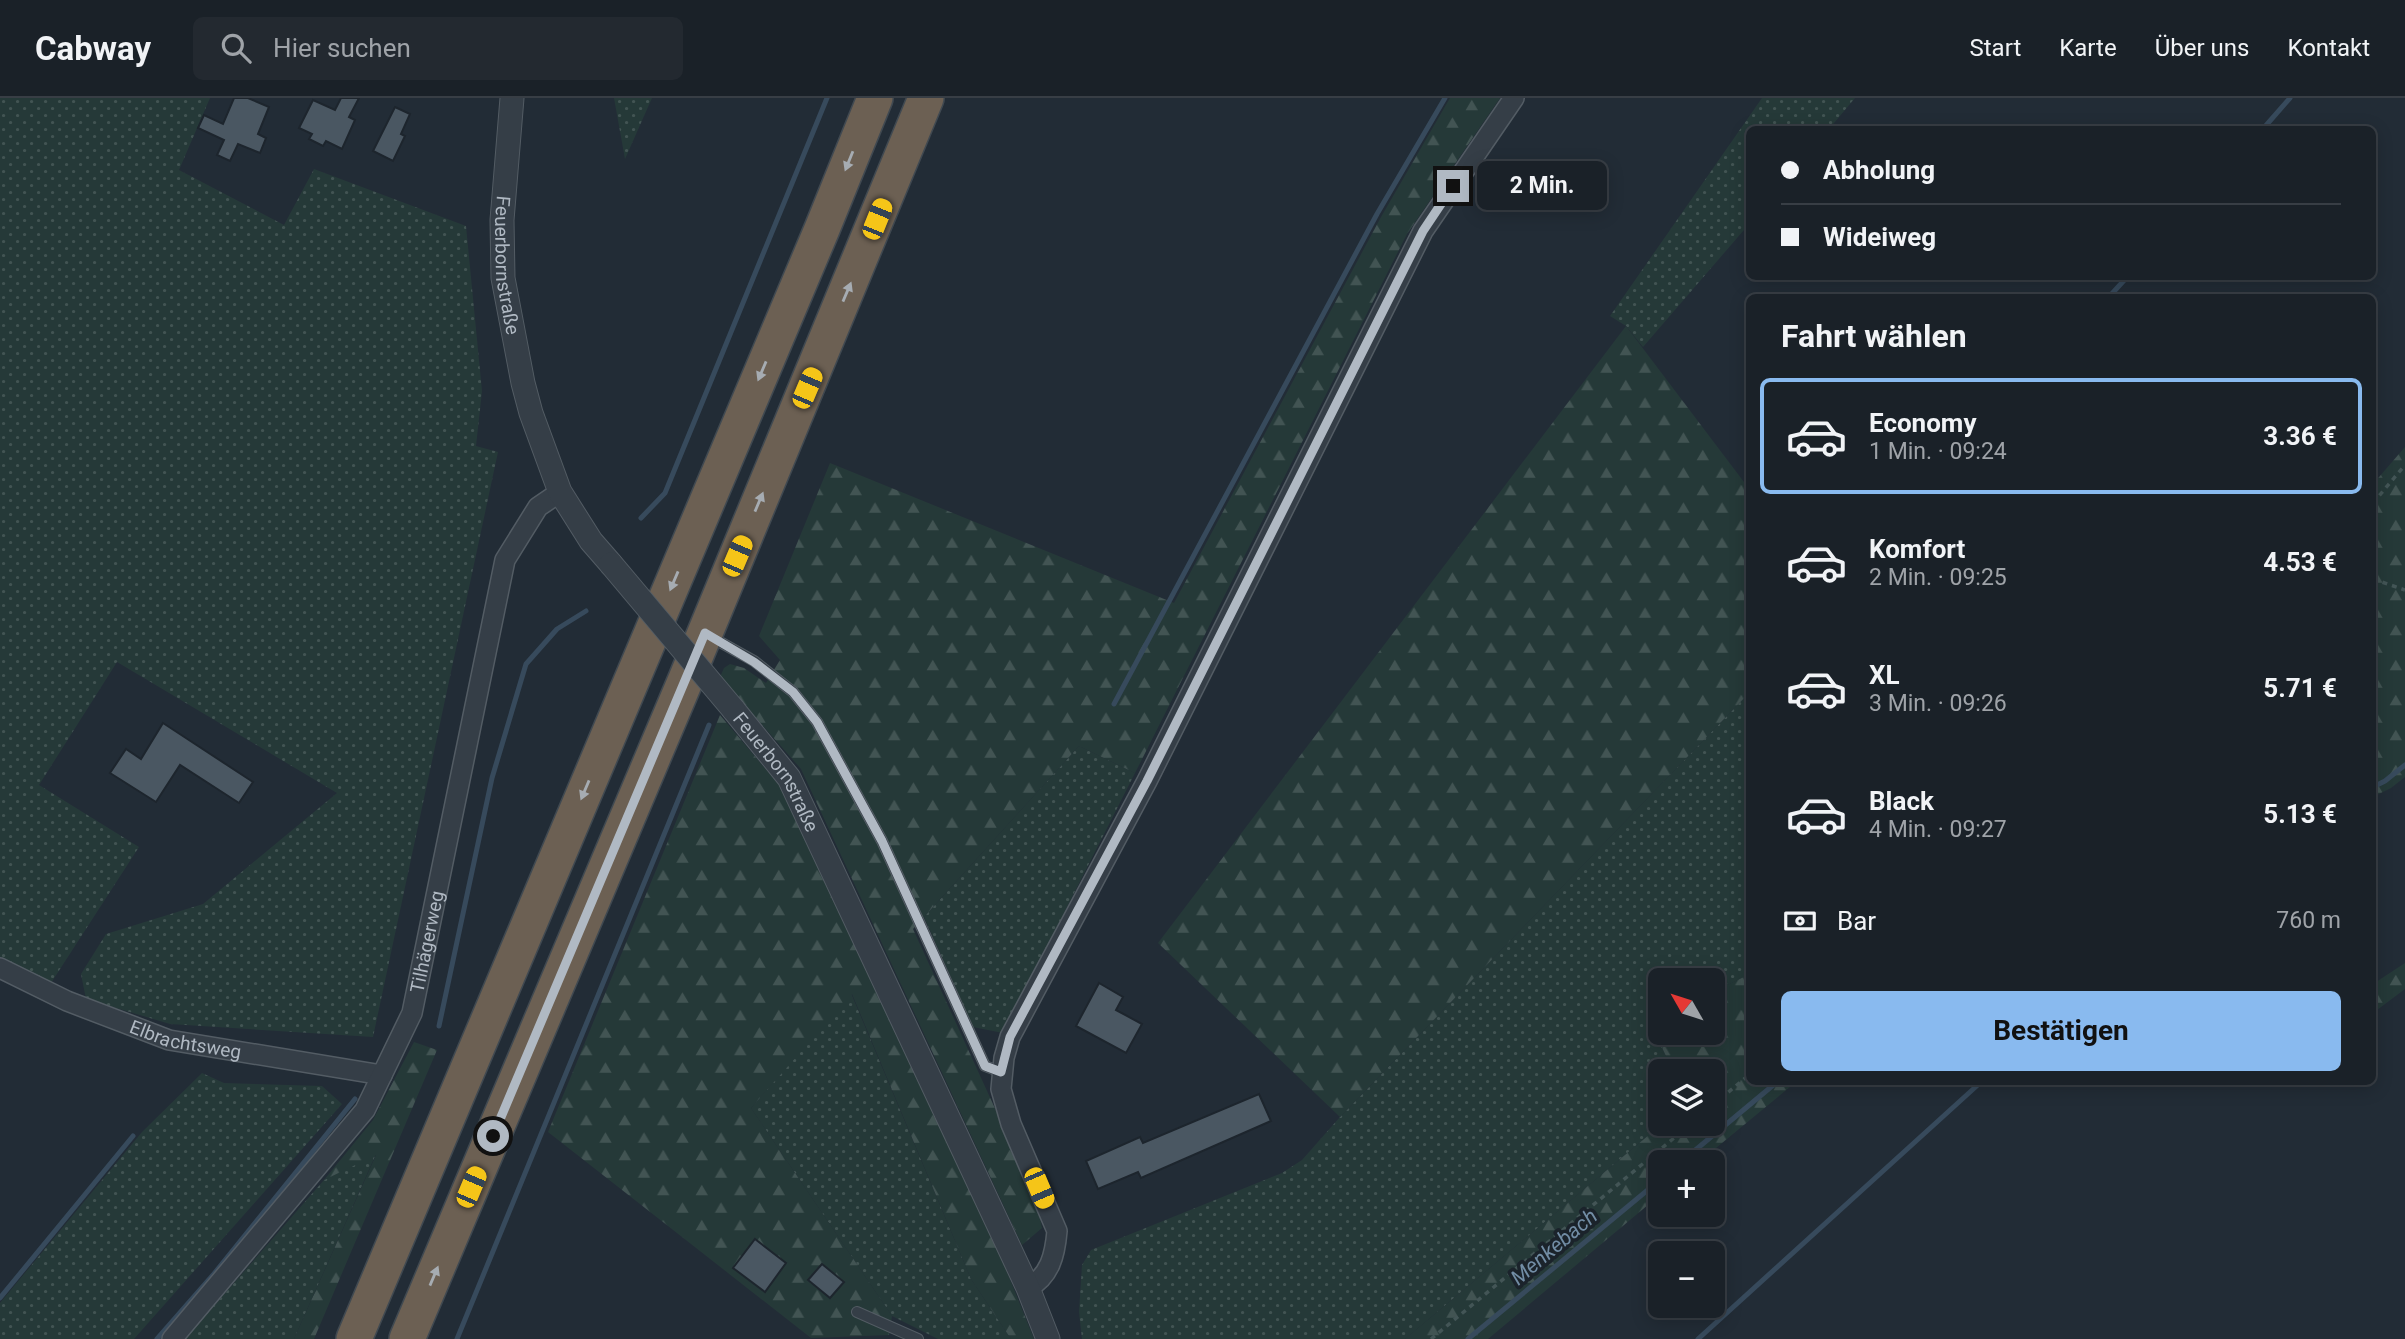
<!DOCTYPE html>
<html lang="de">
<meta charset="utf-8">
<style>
body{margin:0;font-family:Roboto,sans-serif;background:#232930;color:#f1f3f6;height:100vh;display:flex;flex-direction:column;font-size:26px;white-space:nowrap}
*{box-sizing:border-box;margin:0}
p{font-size:23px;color:#9fa3a8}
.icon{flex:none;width:38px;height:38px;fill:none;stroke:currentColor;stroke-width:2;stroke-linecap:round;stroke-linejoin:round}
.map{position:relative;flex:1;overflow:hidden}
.details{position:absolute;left:1746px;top:196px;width:630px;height:791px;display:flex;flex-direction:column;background:#1a2128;border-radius:10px;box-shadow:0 4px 18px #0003,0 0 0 2px #383e45}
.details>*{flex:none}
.hud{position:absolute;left:1746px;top:28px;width:630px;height:154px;border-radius:10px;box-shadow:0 4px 18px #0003,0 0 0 2px #383e45;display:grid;align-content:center;height:154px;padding:0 35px;background:#1a2128}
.needle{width:46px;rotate:309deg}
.tools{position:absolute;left:1648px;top:870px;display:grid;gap:14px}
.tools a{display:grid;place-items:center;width:77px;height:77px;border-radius:10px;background:#1a2128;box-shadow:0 4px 18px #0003,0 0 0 2px #383e45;font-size:35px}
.end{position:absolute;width:32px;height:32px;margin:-16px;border:9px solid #b0b9c3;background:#111;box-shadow:0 0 0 4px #111}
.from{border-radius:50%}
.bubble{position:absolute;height:49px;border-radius:10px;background:#1a2128;box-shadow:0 4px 18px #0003,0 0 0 2px #383e45;font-size:23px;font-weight:700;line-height:49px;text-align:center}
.car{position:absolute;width:21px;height:42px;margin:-21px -10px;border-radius:9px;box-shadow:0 0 5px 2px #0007;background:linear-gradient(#f5c518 24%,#345 0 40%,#f5c518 0 76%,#345 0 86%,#f5c518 0)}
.hud b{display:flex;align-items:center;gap:24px;height:66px;font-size:26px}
.hud b+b{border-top:2px solid #383e45}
.hud i{width:18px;height:18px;background:#f1f3f6}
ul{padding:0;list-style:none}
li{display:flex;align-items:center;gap:21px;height:116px;margin:0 14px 10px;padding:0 21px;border:4px solid transparent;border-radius:10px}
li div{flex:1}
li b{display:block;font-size:26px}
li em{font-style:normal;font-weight:700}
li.active{border-color:#89baef}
li>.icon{width:63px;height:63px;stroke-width:1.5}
h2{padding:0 35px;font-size:32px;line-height:84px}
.pay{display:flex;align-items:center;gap:18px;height:77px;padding:0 35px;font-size:26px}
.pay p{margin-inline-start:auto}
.cta{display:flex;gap:14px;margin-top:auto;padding:14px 35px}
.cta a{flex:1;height:80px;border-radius:10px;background:#89baef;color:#111;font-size:28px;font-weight:700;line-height:80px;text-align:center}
header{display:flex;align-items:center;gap:42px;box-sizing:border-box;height:98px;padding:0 35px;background:#1a2128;border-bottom:2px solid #383e45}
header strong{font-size:33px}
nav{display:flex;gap:38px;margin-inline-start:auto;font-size:24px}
.search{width:490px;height:63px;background:#232930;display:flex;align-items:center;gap:18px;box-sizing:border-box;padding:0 24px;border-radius:10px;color:#9fa3a8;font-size:26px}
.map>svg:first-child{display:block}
.green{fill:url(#green-dots)}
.forest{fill:url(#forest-firs)}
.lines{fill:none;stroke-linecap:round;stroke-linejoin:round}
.stream{stroke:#374a5c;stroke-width:5}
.building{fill:#4a5762;stroke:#1d252d;stroke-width:2}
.service-casing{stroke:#535c64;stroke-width:12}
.minor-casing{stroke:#535c64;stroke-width:22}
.tertiary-casing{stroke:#535c64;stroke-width:25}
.motorway-casing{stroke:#404951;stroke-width:38}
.path{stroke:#435556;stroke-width:3.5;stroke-dasharray:5 5;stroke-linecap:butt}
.service{stroke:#353e47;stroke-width:10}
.minor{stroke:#353e47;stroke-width:19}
.tertiary{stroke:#353e47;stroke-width:23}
.motorway{stroke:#6c6053;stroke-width:35}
.tertiary-bridge-casing{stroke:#535c64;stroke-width:25;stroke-linecap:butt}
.tertiary-bridge{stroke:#353e47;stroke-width:23}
.oneway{fill:#a6acb2}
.route{stroke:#b0b9c3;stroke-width:9}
.labels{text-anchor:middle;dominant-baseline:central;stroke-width:7;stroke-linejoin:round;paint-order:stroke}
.street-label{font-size:19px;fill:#b0b9c3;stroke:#1b232b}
.water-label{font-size:21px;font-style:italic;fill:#728da5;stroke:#1b232b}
</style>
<header>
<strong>Cabway</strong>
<div class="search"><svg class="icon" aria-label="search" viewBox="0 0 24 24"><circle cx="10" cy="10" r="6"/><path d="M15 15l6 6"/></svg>Hier suchen</div>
<nav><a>Start</a><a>Karte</a><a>Über uns</a><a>Kontakt</a></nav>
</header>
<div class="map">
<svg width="2405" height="1241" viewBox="0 0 2405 1241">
<defs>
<pattern id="green-dots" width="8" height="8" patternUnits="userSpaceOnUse" patternTransform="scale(1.75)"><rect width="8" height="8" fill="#253938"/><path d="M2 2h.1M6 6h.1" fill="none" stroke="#425453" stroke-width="1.8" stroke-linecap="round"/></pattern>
<pattern id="forest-firs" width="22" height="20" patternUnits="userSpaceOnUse" patternTransform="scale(1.75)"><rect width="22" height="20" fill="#253938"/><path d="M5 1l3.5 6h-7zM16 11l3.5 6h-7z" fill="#425453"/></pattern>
</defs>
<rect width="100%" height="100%" fill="#222c36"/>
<!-- green -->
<g class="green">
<path d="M0 0H210L179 72 284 127 314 71 466 128 482 293 476 348 498 354 373 939 170 926 86 901 81 876 106 836 203 806 337 695 117 564 39 687 139 749 51 885 0 859Z"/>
<path d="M614 0H652L625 61Z"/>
<path d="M1762 0H1855L1829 31 1750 32V125L1643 249 1626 228 1610 218Z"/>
<path d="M1750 594V876L1713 894V882H1661V919L1650 924 1673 973H1661L1662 1026 1405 1241H1082L1079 1214 1082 1167 1091 1152 1282 1075 1302 1062 1340 1019Z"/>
<path d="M1079 648 1135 675 1003 935 973 929 924 819Z"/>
<path d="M851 895 971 1181 1011 1241H938L892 1218 751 1010Z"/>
<path d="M202 975 224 985 322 988 342 1006 134 1241H0V1205L142 1034Z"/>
<path d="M376 1056 294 1241H185L324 1082Z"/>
</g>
<!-- forest -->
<g class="forest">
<path d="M1450 0H1500L1407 136 1135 675 1079 648 913 831 1036 1100 1042 1130 1022 1147 801 671 720 579 724 570 730 566 744 570 766 585 780 562 759 538 830 365 1174 505 1381 119Z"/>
<path d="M1626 228 1750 392V594L1340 1019 1158 845Z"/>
<path d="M2405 349V679L2391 690 2373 699V386Z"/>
<path d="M720 617 779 687 1001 1159 1034 1241H1011L971 1181 852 896 751 1010 892 1218 889 1237 811 1240 548 1034Z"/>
<path d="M2405 865V891L2373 915V886Z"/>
<path d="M1750 876V984H1796L1699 1064H1661V1096L1488 1241H1405L1662 1026H1713V973H1673L1650 924 1661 919V934H1713V894Z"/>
<path d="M414 944 437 952 314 1241H294L376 1057 324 1082 373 1022Z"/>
</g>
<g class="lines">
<!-- stream -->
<g class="stream">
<path d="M2262 32 2290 0"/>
<path d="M2108 200 2128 178"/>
<path d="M641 420 665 395 827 0"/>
<path d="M1114 606 1377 116 1445 0"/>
<path d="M2373 689 2385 683 2405 667"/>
<path d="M439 928 492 680 526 566 557 531 586 513"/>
<path d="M1681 1064 1777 984"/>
<path d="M0 1200 133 1038"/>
<path d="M157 1241 213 1177 355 1001"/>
<path d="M457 1241 709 627"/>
<path d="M1468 1241 1661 1081"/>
<path d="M1698 1241 1981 984"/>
</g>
</g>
<!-- building -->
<g class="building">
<path d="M234 0H248L269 9 258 36 266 40 260 55 238 46 230 63 217 57 224 42 198 30 204 17 223 26Z"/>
<path d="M341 0H359L349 19 355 22 342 51 326 43 323 48 309 41 312 36 299 30 313 2 335 12Z"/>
<path d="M395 9 410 16 401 36 405 38 393 63 373 53Z"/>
<path d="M163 625 253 684 239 705 180 667 156 704 110 675 126 651 141 661Z"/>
<path d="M1099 885 1123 899 1116 912 1142 926 1126 955 1076 928Z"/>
<path d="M1259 996 1271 1023 1141 1080 1138 1074 1098 1091 1086 1063 1140 1039 1143 1045Z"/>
<path d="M755 1141 786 1165 765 1194 733 1170Z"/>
<path d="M822 1166 844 1184 830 1200 808 1182Z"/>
</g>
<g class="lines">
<!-- service casing -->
<g class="service-casing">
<g id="service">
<path d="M711 539 754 563 793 594 817 624 882 743 985 968 1001 974"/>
<path d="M857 1214 918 1241"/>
</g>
</g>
<!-- minor casing -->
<g class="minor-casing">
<g id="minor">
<path id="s1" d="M0 870 67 903 169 942 382 977"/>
<path d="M1028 1190C1050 1178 1055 1157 1057 1133L1011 1026 1001 991 1004 960 1010 939 1147 683 1423 133 1514 0"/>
<path id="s2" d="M172 1241 365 1012 412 915 505 462 538 409 560 394"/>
</g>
</g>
<!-- tertiary casing -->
<g class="tertiary-casing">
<g id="tertiary">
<path id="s3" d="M512 0 502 122 503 180 523 285 531 315 560 394 591 443 611 466"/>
<path id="s4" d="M733 611 789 680 1028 1190 1048 1241"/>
</g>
</g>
<!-- motorway casing -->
<g class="motorway-casing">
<g id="motorway">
<path d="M354 1241 822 131 875 0"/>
<path d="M407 1241 686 581 926 0"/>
</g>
</g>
<!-- path -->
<g class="path">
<path d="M2373 405 2405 367"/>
<path d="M2373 481 2405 492"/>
<path d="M1713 1007 1750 976"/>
<path d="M1431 1241 1691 1026"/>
</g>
<!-- service -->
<use href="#service" class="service"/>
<!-- minor -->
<use href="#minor" class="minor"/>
<!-- tertiary -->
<use href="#tertiary" class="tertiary"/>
<!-- motorway -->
<use href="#motorway" class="motorway"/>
<!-- tertiary-bridge casing -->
<g class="tertiary-bridge-casing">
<path id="tertiary-bridge" d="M611 466 733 611"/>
</g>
<!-- tertiary-bridge -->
<use href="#tertiary-bridge" class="tertiary-bridge"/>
</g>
<!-- one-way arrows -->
<defs><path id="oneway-solid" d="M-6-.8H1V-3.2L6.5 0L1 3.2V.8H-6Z" transform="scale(1.75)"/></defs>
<g class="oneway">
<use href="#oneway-solid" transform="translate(849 63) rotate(112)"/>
<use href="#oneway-solid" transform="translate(847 194) rotate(-67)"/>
<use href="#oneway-solid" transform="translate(762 273) rotate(113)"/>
<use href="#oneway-solid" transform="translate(759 404) rotate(-67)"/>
<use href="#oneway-solid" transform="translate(674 483) rotate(113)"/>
<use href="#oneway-solid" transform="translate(585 692) rotate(113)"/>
<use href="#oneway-solid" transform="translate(434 1178) rotate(-67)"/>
</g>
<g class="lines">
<!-- route -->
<path class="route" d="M493 1038 705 535 754 564 793 594 817 624 882 743 985 968 1001 974 1010 939 1147 683 1423 133 1453 88"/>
</g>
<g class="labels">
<!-- street labels -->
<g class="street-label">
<text stroke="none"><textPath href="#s3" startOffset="168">Feuerbornstraße</textPath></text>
<text stroke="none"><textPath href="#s4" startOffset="77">Feuerbornstraße</textPath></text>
<text stroke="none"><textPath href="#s2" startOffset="480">Tilhägerweg</textPath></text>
<text stroke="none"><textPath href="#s1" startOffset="200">Elbrachtsweg</textPath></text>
</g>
<!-- water labels -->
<g class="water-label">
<text transform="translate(1554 1149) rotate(-40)">Menkebach</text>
</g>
</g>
</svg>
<div class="tools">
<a><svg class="needle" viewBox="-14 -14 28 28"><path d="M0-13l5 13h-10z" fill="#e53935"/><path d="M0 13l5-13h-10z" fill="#9fa3a8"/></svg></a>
<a><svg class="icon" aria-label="layers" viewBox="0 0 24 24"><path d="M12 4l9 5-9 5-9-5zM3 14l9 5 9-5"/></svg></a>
<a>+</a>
<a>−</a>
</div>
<i class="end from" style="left:493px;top:1038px"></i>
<i class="end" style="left:1453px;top:88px"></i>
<div class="bubble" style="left:1477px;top:63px;width:130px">2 Min.</div>
<i class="car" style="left:877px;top:121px;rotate:22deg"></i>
<i class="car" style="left:807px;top:290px;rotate:23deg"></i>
<i class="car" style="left:737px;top:458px;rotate:23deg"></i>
<i class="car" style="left:471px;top:1089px;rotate:23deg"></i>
<i class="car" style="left:1039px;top:1090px;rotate:157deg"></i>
<div class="hud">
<b><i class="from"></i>Abholung</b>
<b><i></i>Wideiweg</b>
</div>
<section class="details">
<h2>Fahrt wählen</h2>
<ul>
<li class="active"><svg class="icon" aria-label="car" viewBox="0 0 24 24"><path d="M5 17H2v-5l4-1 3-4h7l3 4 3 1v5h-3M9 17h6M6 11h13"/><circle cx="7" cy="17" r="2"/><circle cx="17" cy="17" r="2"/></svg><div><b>Economy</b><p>1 Min. · 09:24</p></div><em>3.36 €</em></li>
<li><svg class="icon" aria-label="car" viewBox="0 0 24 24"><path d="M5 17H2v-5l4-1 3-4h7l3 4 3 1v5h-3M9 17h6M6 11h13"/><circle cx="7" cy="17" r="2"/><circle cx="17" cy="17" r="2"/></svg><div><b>Komfort</b><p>2 Min. · 09:25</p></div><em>4.53 €</em></li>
<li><svg class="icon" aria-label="car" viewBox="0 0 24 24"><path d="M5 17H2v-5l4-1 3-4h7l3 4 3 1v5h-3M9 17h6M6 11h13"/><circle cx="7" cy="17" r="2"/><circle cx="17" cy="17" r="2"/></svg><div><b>XL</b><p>3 Min. · 09:26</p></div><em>5.71 €</em></li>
<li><svg class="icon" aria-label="car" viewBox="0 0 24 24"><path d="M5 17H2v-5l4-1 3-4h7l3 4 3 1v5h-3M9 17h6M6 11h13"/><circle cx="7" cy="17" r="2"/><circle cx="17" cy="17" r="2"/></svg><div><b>Black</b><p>4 Min. · 09:27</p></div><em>5.13 €</em></li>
</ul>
<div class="pay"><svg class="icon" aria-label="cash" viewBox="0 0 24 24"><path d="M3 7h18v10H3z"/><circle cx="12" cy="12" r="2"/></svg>Bar<p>760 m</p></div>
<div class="cta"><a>Bestätigen</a></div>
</section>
</div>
